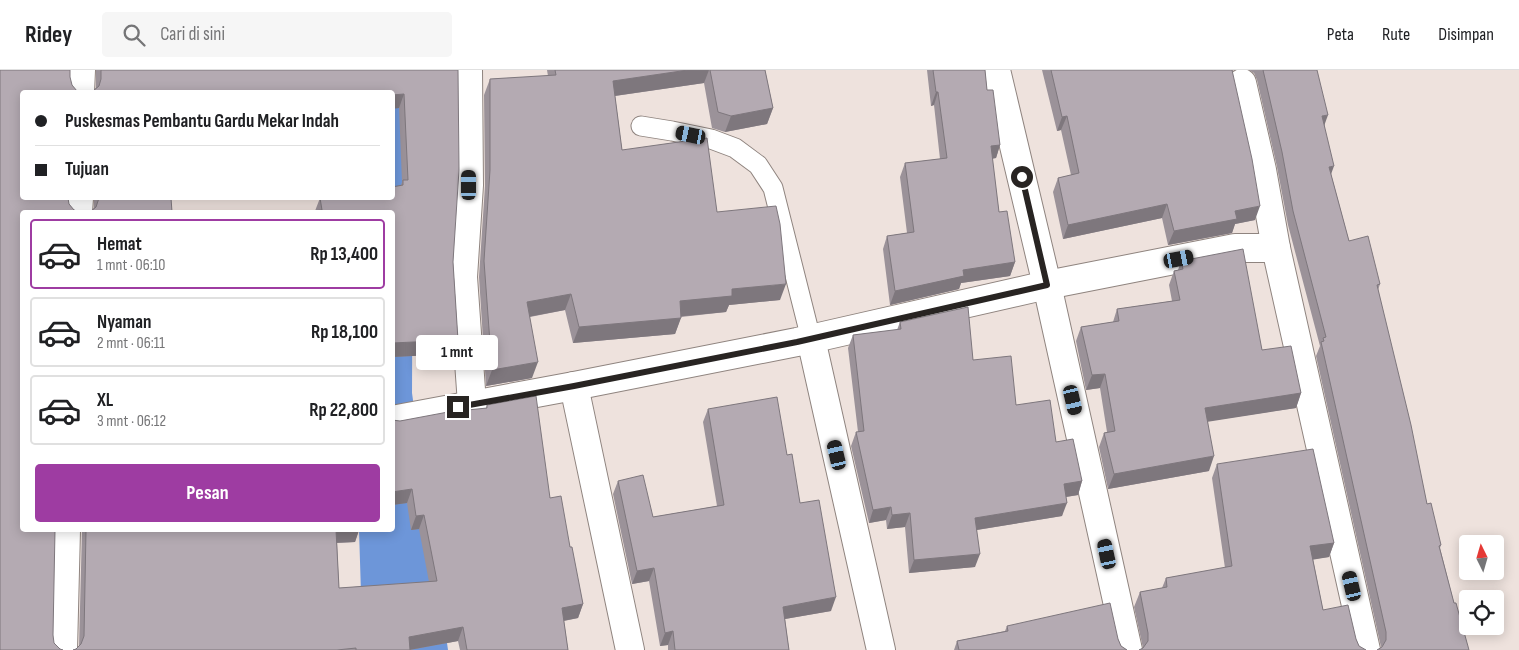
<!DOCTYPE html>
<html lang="id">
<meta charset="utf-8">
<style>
body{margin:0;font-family:"Sofia Sans Condensed",sans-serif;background:#f6f6f6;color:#202124;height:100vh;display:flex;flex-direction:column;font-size:19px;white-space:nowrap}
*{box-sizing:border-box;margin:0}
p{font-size:16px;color:#757577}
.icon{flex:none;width:28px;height:28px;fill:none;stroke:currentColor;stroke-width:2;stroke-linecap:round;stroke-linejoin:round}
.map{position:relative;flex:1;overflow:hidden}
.drawer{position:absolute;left:20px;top:140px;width:375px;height:322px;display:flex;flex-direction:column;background:#fff;border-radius:5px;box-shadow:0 2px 12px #0003}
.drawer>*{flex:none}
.guide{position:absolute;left:20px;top:20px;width:375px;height:110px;border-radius:5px;box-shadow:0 2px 12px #0003;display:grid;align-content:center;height:110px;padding:0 15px;background:#fff}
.needle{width:32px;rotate:355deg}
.controls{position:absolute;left:1459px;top:465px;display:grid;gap:10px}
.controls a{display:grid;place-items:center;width:45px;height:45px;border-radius:5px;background:#fff;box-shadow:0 2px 12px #0003;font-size:25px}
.end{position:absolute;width:22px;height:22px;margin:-11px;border:6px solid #282422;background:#fff;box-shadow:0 0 0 2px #fff}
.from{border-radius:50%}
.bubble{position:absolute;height:35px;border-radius:5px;background:#fff;box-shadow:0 2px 12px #0003;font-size:16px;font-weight:700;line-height:35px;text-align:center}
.car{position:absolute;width:15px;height:30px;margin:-15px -8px;border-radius:6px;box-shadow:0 0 4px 1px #0007;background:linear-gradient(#222 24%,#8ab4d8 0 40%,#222 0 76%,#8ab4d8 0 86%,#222 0)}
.guide b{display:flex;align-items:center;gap:18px;height:48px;font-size:19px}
.guide b+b{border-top:1px solid #e0e0e0}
.guide i{width:12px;height:12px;background:#202124}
ul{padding:9px 0 0;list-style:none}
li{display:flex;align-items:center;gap:15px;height:70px;margin:0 10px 8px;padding:0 5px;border:2px solid #e0e0e0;border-radius:5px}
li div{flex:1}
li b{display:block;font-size:19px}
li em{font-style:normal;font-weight:700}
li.selected{border-color:#9e3ca2}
li>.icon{width:45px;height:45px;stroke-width:1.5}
.button{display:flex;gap:10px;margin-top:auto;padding:10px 15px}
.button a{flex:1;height:58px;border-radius:5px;background:#9e3ca2;color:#fff;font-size:20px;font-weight:700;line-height:58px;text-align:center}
header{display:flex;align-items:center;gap:30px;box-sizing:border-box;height:70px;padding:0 25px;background:#fff;border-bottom:1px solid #e0e0e0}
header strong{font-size:24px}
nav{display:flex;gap:28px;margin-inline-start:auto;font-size:18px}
.search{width:350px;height:45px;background:#f6f6f6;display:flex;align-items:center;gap:12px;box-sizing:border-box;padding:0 18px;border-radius:5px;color:#757577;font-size:19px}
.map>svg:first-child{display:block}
.water{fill:#6d96d9}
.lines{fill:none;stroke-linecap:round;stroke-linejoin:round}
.service-casing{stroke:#8f847f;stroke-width:21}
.minor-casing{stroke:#8f847f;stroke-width:30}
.service{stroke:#fff;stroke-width:19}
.minor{stroke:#fff;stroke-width:28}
.wall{fill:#9b9299}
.shaded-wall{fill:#7e777d}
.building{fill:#b4aab2;stroke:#7e777d}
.route{stroke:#282422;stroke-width:6}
</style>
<header>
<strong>Ridey</strong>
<div class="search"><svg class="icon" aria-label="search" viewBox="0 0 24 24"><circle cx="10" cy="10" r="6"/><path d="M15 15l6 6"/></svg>Cari di sini</div>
<nav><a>Peta</a><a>Rute</a><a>Disimpan</a></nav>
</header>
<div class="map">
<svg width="1519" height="580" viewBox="0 0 1519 580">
<rect width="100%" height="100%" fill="#eee2dd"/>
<!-- water -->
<path class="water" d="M409 0 413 96 412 323 448 580H374L361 523 359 460H392V142H352L392 128V22Z"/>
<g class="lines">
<!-- service casing -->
<g class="service-casing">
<path id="service" d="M641 56 672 61 711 69 735 78 758 95 773 118 811 269"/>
</g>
<!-- minor casing -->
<g class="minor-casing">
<g id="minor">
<path d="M468 0 469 115 463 207 472 334"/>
<path d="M996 0 1047 215 1128 580"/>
<path d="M1242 13 1262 100 1276 178"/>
<path d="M80 22 81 0"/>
<path d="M78 142 79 128"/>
<path d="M811 269 881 580"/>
<path d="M574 316 630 580"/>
<path d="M392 350 574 316 797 272 1047 215 1235 178H1276L1366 580"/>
<path d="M63 580 66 460"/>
</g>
</g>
<!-- service -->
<use href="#service" class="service"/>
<!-- minor -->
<use href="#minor" class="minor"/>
</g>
<!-- wall -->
<g class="wall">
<path d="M96 0H458L453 192 458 270 453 284 392 287V142L315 141 320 128H392L401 115 402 112 399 38 93 21 96 18Z"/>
<path d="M547 0H765L773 38 767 54 725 62 712 58 704 13 615 26 622 80 717 142 780 230 729 235 726 242 681 247 675 264 573 273 565 240 530 247 532 308 486 316 479 207 485 116 484 25 490 9 548 6Z"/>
<path d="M927 0H985L987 20 1000 75 996 88 992 89 999 142 1015 192 1010 206 961 213 959 219 890 235 883 179 887 166 907 163 900 107 905 93 940 89 934 35 931 36Z"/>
<path d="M1042 0H1234L1232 1 1255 150 1235 154 1232 163 1168 175 1162 148 1063 169 1053 122 1058 108 1071 105 1061 60 1057 61Z"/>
<path d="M1249 0H1317L1331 104 1349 171 1380 214 1378 220 1427 434 1441 475 1440 478 1454 533 1381 577 1316 286 1320 276 1288 155 1277 97 1257 10 1254 3Z"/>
<path d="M94 128H172L171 129 90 142 94 138Z"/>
<path d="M1181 191 1301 323 1296 338 1208 351 1209 401 1108 419 1099 377 1104 363 1107 362 1100 318 1086 320 1076 271 1081 257 1113 252 1117 239 1172 231 1169 215 1174 201 1178 200Z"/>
<path d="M900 252 973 290 1016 335 1056 372 1082 411 1078 425 1066 427 1062 446 977 460 975 497 909 503 905 457 887 459 886 450 869 453 851 376 856 362H858L848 278 853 265 897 260Z"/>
<path d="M487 335 550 428 570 477 583 534 578 548 564 551 568 580H460L458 571 410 580H73L76 579 79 577 82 460H359L355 472 337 473 339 518 429 512 419 459 411 460 407 433 392 435V350L400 351 486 338Z"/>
<path d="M708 339 787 385 800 433 831 541 785 549 789 580H668V575L660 576 649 511 632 514 613 424 618 411 653 447 717 436 703 352Z"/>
<path d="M1217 394 1334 473 1329 487 1313 489 1323 540 1356 569 1359 576 1143 578 1134 537 1140 522 1162 518 1166 508 1225 498 1212 408Z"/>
<path d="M1007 556 1118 569 1121 576 1127 580H954L957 571 1005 561Z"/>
</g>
<!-- shaded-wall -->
<g class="shaded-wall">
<path d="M688 0H709L704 13 607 27 613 11Z"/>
<path d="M936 22H938L934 35 931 36Z"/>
<path d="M404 24 399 38 392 39V25Z"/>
<path d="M773 38 767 54 725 62 731 46Z"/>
<path d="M1328 45 1323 59 1322 46Z"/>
<path d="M1067 46 1061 60 1057 61 1062 47Z"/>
<path d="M1000 75 996 88 986 89 991 76Z"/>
<path d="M1334 96 1329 110V97Z"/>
<path d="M1167 134 1162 148 1063 169 1068 155Z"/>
<path d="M1260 136 1255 150 1235 154 1232 163 1168 175 1174 161 1235 141Z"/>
<path d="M1015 192 1010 206 961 213 959 219 890 235 895 221 963 200Z"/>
<path d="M786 214 780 230 729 235 726 242 674 247 680 231 732 219Z"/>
<path d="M571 224 565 240 522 248 527 232Z"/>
<path d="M681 248 675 264 573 273 579 257Z"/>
<path d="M458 270 453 284 392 287V273Z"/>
<path d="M538 292 532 308 486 316 492 300Z"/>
<path d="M1105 304 1100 318 1086 320 1092 305Z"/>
<path d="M1301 323 1296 338 1200 353 1205 338Z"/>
<path d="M1214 386 1209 401 1108 419 1114 404Z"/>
<path d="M1082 411 1078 425 1059 428 1064 414Z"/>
<path d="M412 419 407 433 392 435V422Z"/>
<path d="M1067 433 1062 446 970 461 975 448Z"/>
<path d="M891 437 886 450 869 453 873 440Z"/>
<path d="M910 443 905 457 887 459 892 445Z"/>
<path d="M424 445 419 459 411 460 416 446Z"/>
<path d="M336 460H359L355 472 331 473Z"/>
<path d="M1334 473 1329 487 1305 491 1310 476Z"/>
<path d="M980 484 975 497 909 503 914 490Z"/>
<path d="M654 498 649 511 632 514 637 501Z"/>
<path d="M836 527 831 541 779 550 783 537Z"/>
<path d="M583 534 578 548 557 552 562 538Z"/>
<path d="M463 557 458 571 409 580V567Z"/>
<path d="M673 561 668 575 660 576 665 563Z"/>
</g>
<!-- building -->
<g class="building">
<path d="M0 0H70V7L72 15 77 21 81 22H22V128H68L69 134 74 140 80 142H22V460H55L53 565 54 573 60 579 63 580H0Z"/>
<path d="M101 0H458L459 100 453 192 458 270 392 273V142H303L322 140 320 128H392V117L403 115V110H408L404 24 392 25V22H88L93 21 99 16 101 9Z"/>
<path d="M555 0H688L613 11 622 80 707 68 717 142 776 136 780 154 786 214 732 219V226L680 231 681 248 579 257 571 224 527 232 538 292 492 300 484 191 490 100V9L556 5Z"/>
<path d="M710 0H765L773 38 731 46 718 42Z"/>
<path d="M933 0H985L987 20H993L1000 75 991 76 999 142 1007 141 1015 192 963 200 964 206 895 221 887 166 914 162 905 93 947 88 938 22H936Z"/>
<path d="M1051 0H1232L1252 89 1260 136 1235 141 1237 149 1174 161 1167 134 1068 155 1058 108 1079 103 1067 46 1062 47Z"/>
<path d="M1263 0H1317L1328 45 1322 46 1334 96 1329 97 1349 171 1368 166 1380 214 1377 215 1411 355 1427 434 1431 433 1441 475 1439 476 1454 533H1456L1469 580H1377L1382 577 1386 570V562L1321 272 1324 271 1323 268 1326 267 1293 141 1282 82Z"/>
<path d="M99 128H171L172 142H87H90L96 137Z"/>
<path d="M1243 179 1262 280 1291 276 1301 323 1205 338 1214 386 1114 404 1104 363 1115 361 1105 304 1092 305 1081 257 1119 251 1117 239 1180 230 1174 201 1183 199 1181 191Z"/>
<path d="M968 237 973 290 1011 286 1016 335 1050 330 1056 372 1073 369 1082 411 1064 414 1067 433 975 448 980 484 914 490 910 443 892 445 891 437 873 440 856 362 864 361 853 265 901 259 900 252Z"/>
<path d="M536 326 550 428 561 426 570 477H572L583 534 562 538 568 580H467L463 557 409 567 410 580H356V578L337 580H73L76 579 81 574 84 566 86 460H336L339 518 437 511 424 445 416 446 412 419 392 422V350L400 351 448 342 487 338V335Z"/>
<path d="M777 327 787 385 792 384 800 433 819 430 836 527 783 537 789 580H675L673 561 665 563 654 498 637 501 618 411 643 405 653 447 724 435 708 339Z"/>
<path d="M1313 379 1334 473 1310 476 1323 540 1348 535 1356 569 1359 576 1366 580H1139L1143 578 1148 571V563L1140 522 1167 517 1166 508 1232 496 1217 394Z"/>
<path d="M1110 533 1118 569 1121 576 1127 580H959L957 571 1008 561 1007 556Z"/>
</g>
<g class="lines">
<!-- route -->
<path class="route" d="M458 337 574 316 797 272 1047 215 1022 107"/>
</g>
</svg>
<div class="controls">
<a><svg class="needle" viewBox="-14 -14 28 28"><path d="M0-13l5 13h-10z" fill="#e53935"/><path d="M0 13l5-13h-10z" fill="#757577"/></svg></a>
<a><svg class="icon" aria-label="locate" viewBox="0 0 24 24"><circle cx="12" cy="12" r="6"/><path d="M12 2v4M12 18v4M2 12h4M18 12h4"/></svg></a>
</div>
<i class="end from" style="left:1022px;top:107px"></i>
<i class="end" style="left:458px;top:337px"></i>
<div class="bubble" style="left:416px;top:265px;width:82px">1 mnt</div>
<i class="car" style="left:691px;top:65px;rotate:282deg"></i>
<i class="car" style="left:469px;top:115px;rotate:0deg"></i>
<i class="car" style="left:1179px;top:189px;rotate:79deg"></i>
<i class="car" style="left:1073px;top:330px;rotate:167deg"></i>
<i class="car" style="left:837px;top:385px;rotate:347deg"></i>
<i class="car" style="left:1107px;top:484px;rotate:348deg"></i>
<i class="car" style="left:1352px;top:516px;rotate:347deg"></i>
<div class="guide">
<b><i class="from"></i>Puskesmas Pembantu Gardu Mekar Indah</b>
<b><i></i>Tujuan</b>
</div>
<section class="drawer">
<ul>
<li class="selected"><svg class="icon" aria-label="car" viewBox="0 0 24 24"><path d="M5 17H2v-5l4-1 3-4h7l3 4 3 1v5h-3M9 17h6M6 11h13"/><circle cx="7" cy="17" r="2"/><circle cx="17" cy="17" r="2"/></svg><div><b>Hemat</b><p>1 mnt · 06:10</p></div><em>Rp 13,400</em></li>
<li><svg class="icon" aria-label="car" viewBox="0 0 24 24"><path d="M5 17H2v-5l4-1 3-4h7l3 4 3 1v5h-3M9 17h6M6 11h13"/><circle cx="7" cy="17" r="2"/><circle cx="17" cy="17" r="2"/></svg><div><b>Nyaman</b><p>2 mnt · 06:11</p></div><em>Rp 18,100</em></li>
<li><svg class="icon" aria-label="car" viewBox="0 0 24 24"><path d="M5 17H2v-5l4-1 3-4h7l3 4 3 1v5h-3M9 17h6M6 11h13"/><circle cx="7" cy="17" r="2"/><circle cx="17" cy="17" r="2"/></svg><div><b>XL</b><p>3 mnt · 06:12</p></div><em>Rp 22,800</em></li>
</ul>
<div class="button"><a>Pesan</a></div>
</section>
</div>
